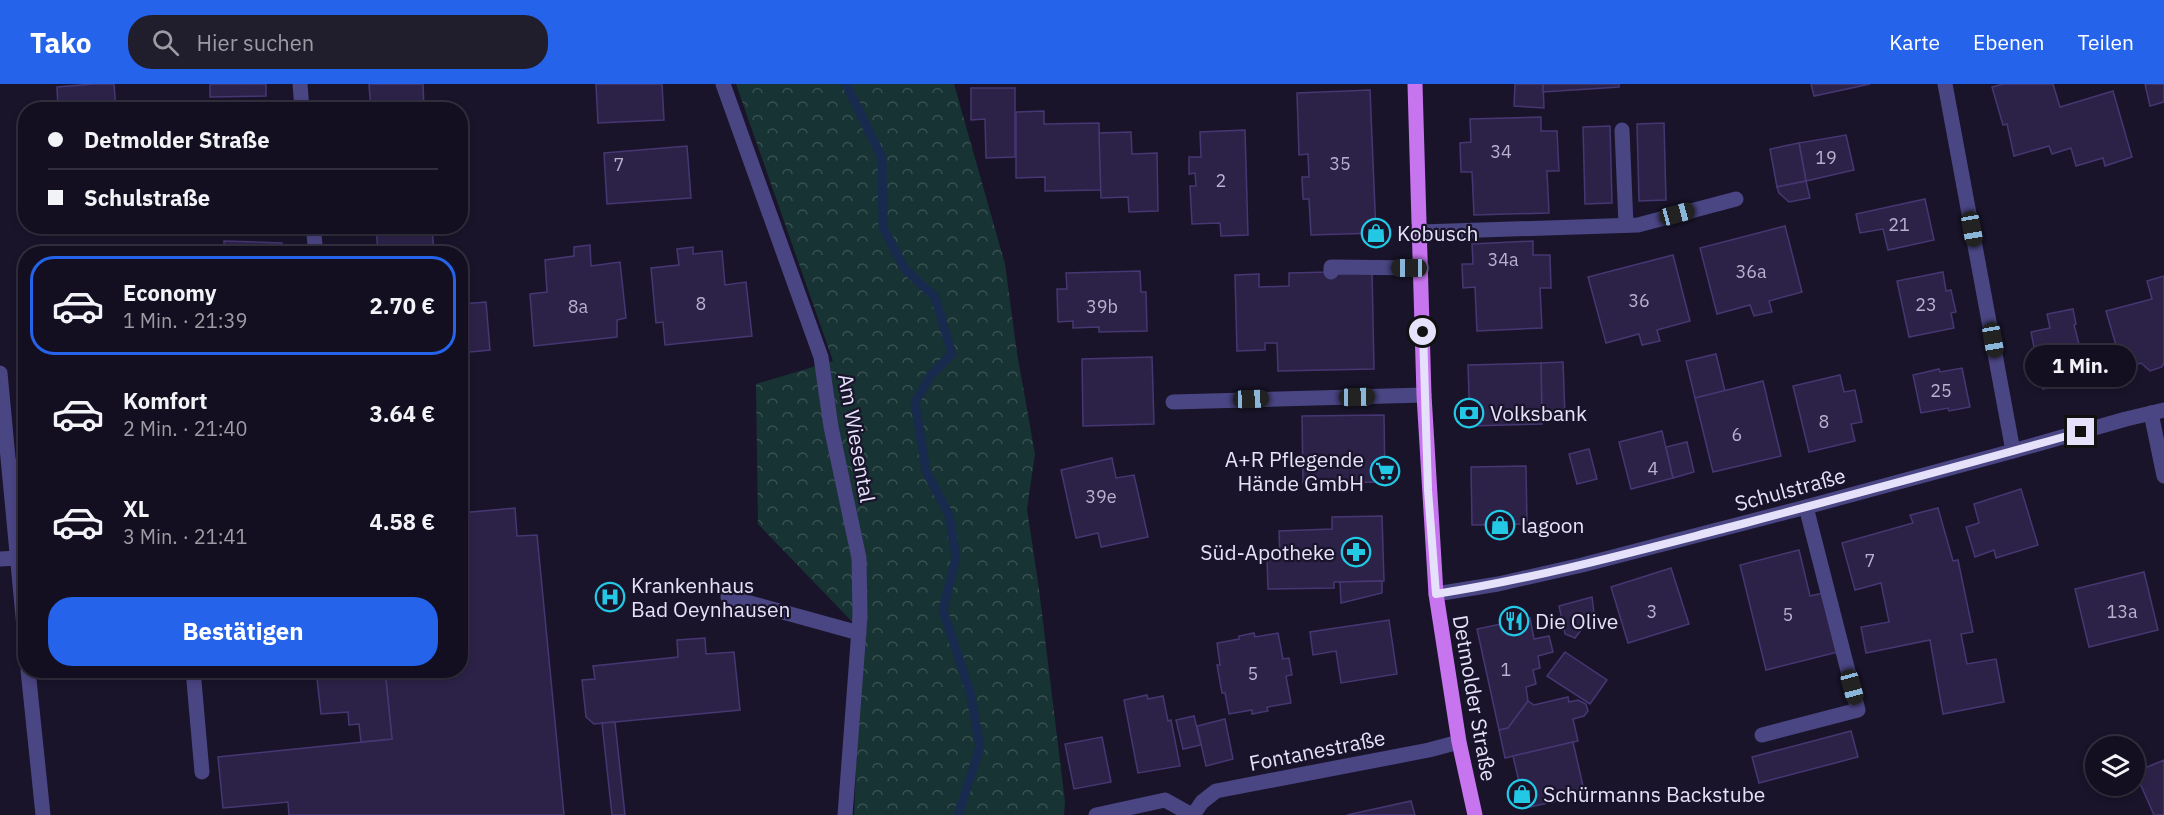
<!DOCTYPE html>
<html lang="de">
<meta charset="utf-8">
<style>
body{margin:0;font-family:"IBM Plex Sans",sans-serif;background:#201d2d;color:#f1f3f6;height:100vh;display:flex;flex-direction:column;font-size:22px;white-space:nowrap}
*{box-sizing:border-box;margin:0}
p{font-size:20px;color:#9d9ca5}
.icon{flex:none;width:33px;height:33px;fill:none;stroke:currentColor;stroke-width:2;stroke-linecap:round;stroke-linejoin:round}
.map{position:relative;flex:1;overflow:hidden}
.details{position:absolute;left:18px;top:162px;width:450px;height:432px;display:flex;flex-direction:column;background:#130f20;border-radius:24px;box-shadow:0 3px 9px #0003,0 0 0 2px #322f3e}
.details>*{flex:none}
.guide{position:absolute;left:18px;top:18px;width:450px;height:132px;border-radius:24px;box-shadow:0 3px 9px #0003,0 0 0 2px #322f3e;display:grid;align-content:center;height:132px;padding:0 30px;background:#130f20}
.buttons{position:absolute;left:2085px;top:652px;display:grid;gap:12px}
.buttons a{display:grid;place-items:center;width:60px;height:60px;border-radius:50%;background:#130f20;box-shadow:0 3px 9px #0003,0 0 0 2px #322f3e;font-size:30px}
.end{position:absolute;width:27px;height:27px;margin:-14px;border:8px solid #e5e1fb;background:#111;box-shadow:0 0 0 3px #111}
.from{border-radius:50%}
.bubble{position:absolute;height:42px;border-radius:21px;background:#130f20;box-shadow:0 3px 9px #0003,0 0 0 2px #322f3e;font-size:20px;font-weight:800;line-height:42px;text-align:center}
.car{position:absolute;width:18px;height:36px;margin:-18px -9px;border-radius:8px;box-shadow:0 0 4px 2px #0007;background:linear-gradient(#222 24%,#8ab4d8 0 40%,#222 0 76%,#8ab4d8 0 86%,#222 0)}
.guide b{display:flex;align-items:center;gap:21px;height:57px;font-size:22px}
.guide b+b{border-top:2px solid #322f3e}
.guide i{width:15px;height:15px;background:#f1f3f6}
ul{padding:10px 0 0;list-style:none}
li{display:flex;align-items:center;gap:18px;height:99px;margin:0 12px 9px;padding:0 18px;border:3px solid transparent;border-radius:24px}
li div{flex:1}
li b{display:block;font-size:22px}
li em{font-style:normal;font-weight:800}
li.on{border-color:#2563eb}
li>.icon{width:54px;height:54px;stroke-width:1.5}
.primary-button{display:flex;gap:12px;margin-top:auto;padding:12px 30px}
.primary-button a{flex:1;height:69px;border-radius:24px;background:#2563eb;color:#fff;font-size:24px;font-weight:800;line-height:69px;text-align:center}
header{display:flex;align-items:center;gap:36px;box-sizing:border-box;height:84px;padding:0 30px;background:#2563eb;color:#fff}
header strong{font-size:28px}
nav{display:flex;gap:33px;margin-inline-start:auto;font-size:21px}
.search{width:420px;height:54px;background:#201d2d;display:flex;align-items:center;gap:15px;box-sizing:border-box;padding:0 21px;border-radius:24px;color:#9d9ca5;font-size:22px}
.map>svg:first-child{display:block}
.park{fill:url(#park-crowns)}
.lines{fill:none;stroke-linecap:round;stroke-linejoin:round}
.stream{stroke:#182b4f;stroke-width:9}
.building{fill:#2c2248;stroke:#463772;stroke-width:1.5}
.minor{stroke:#4a4583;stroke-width:15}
.major{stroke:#c774ef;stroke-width:15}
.route{stroke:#e5e1fb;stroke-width:8}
.labels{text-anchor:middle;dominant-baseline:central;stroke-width:4.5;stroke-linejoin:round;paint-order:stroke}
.number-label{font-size:18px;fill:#b7b1ce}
.poi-label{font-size:21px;fill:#e5e1fb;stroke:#19142a;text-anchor:start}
.street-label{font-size:21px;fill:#e5e1fb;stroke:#19142a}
</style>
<header>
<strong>Tako</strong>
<div class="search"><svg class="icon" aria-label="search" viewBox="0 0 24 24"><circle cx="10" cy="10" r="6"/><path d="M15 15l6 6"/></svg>Hier suchen</div>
<nav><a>Karte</a><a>Ebenen</a><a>Teilen</a></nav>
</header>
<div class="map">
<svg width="2164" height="731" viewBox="0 0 2164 731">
<defs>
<pattern id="park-crowns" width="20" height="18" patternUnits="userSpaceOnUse" patternTransform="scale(1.5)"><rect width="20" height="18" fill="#183333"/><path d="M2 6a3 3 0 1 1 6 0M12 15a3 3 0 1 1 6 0" fill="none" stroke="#395051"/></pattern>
</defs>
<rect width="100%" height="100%" fill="#19142a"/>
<!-- park -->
<path class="park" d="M736 0H954L1005 180 1017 269 1035 370 1027 425 1039 505 1065 718 1064 731H854L862 548 758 440 756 300 833 277Z"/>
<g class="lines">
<!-- stream -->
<path class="stream" d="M846 0 882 74 883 143 904 184 935 213 952 270 931 291 915 318 926 387 949 431 956 473 943 526 970 608 980 663 958 731"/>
</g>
<!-- building -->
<g class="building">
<path d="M93 0H114L116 26H58L57 3Z"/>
<path d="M210 0H266V12L210 13Z"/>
<path d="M369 0H423L424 26H371Z"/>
<path d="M596 0H662L664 36 598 39Z"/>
<path d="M1515 0H1543L1544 24 1514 22Z"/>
<path d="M1543 0H1619V3L1543 8Z"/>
<path d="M1811 0H1870L1814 12Z"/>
<path d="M2003 0H2053L2060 23 2113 7 2132 73 2105 82 2103 74 2076 82 2071 64 2052 70 2049 62 2014 72 2007 40 2003 41 1992 3Z"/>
<path d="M2145 0H2164V18L2150 22Z"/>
<path d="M971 4H1015V73L986 74 985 35 971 36Z"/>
<path d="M1370 6 1376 149 1311 151 1309 115H1303L1302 93H1309L1308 70 1299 71 1297 9Z"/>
<path d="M1044 27V40L1099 39 1101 106 1045 107V93L1016 94V28Z"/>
<path d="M1541 33V47H1557L1559 87H1547L1549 129 1474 131 1472 88H1461L1460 59 1471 58 1470 35Z"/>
<path d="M1664 39 1666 116 1639 117 1637 40Z"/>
<path d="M1610 42 1612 119 1585 120 1583 43Z"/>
<path d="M1245 46 1248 151 1221 152 1220 139 1192 140 1190 102H1196L1195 89 1189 90V73H1201L1200 48Z"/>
<path d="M1131 48 1132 70 1157 69 1158 127 1129 128 1128 113 1101 114 1099 49Z"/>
<path d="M1846 51 1854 86 1806 97 1799 59Z"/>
<path d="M1799 59 1806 97 1777 103 1770 65Z"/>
<path d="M687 62 691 114 607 120 604 69Z"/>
<path d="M1806 97 1810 114 1789 118 1779 109 1777 103Z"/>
<path d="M1925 115 1934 156 1888 166 1883 145 1860 149 1856 130Z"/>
<path d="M376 142H432L434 170H378Z"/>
<path d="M1785 142 1802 208 1769 217 1772 228 1754 232 1750 221 1717 230 1700 164Z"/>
<path d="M224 157 282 159V170H224Z"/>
<path d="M1533 157V171H1550L1551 204H1540L1542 244 1477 247 1475 203 1463 204 1462 180H1473L1472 160Z"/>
<path d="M590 161 591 182 620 178 626 234 617 236V253L534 262 530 210 547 208 545 176 574 172V163Z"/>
<path d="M693 163V170L722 167 725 201 746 198 752 252 665 261 663 238 656 239 651 184 679 181 677 165Z"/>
<path d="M136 165 137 170H78Z"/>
<path d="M1673 171 1690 237 1657 246 1660 257 1642 261 1639 250 1606 259 1588 193Z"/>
<path d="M1140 187 1141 208H1146L1147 247 1099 248V243L1073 244V237L1058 238 1057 205H1067L1066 189Z"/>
<path d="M1372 187 1374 285 1278 287 1277 259H1265V266L1237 267 1235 191 1259 190V203L1289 202V189Z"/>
<path d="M1943 188 1946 207 1951 206 1956 228 1951 229 1954 244 1909 253 1897 197Z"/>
<path d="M2164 192V279L2162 283 2150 287 2141 279 2123 285 2106 227 2152 215 2147 197Z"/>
<path d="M486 218 490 266 460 269V220Z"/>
<path d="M2073 225 2076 240 2074 241 2083 275H2081L2085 296 2043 305 2039 284 2034 282 2032 271 2035 268 2031 248 2050 244 2047 230Z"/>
<path d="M1716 270 1725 307 1695 314 1686 277Z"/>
<path d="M1152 273 1154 340 1083 342 1082 275Z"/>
<path d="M1563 278 1565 332 1542 333 1541 279Z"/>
<path d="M1541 279 1542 340 1470 342 1468 281Z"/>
<path d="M1962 284 1970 323 1949 327 1948 324 1921 329 1913 291 1939 285 1940 288Z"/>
<path d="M1840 291 1844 308 1855 306 1862 338 1851 340 1855 357 1809 368 1793 302Z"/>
<path d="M1763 297 1781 372 1713 388 1695 314Z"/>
<path d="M1384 331 1385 398 1303 399 1302 332Z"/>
<path d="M1662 347 1673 394 1631 405 1619 358Z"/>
<path d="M1687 358 1694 388 1673 394 1666 363Z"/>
<path d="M1589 365 1597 395 1577 400 1569 370Z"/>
<path d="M1112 374 1116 394 1134 391 1148 453 1101 463 1098 449 1076 454 1061 386Z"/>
<path d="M1526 382 1527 440 1472 441 1471 383Z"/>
<path d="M2021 405 2038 461 1996 474 1994 466 1975 473 1966 443 1979 439 1974 420Z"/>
<path d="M515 424 517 452 537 451 564 731H289L288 718 223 724 218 673 392 655 385 586H460V429Z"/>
<path d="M1938 424 1953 477 1958 476 1973 548 1961 550 1967 580 1996 575 2004 618 1943 630 1930 556 1866 569 1861 543 1889 538 1881 499 1855 506 1842 459 1913 439 1910 431Z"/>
<path d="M1382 432 1384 497 1334 498V504L1268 505 1267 474H1280L1279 447 1332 445V433Z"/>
<path d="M1799 466 1810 512 1823 509 1838 568 1766 586 1740 481Z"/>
<path d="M1671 484 1689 540 1628 559 1611 503Z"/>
<path d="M2144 488 2158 546 2089 563 2075 505Z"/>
<path d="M1382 497V509L1341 519 1340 498Z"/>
<path d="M1592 513 1594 529 1575 554 1565 550 1559 522Z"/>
<path d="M1530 534 1534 555 1549 552 1553 568 1538 572 1540 584 1533 586 1536 600 1526 603 1528 617 1508 644 1499 646 1477 545Z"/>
<path d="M1389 536 1397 590 1341 599 1336 567 1313 571 1310 548Z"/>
<path d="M1254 549 1255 553 1278 549 1283 575 1289 574 1292 591 1286 592 1291 619 1267 623 1268 627 1252 630V626L1229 630 1225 609H1222L1217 581H1220L1217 559 1239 555V552Z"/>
<path d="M705 554 706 570 734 568 740 626 594 640 586 633 582 596 595 595 593 582 678 573 677 556Z"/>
<path d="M1565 568 1607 596 1590 620 1547 592Z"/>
<path d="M316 586H385L392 655 361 658 359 640 349 641 348 628 321 630Z"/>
<path d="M1147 611 1148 615 1163 612 1168 637 1171 636 1180 682 1138 689 1124 616Z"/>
<path d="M1568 613 1569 618 1578 616 1586 620 1588 627 1584 632 1573 635 1578 657 1505 674 1499 646 1508 644 1528 617 1534 621Z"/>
<path d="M1194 632 1201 661 1183 665 1176 636Z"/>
<path d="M1225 635 1233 675 1206 682 1197 642Z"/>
<path d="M615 638 625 731H612L602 639Z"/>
<path d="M1851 647 1858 673 1759 699 1752 673Z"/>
<path d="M1102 653 1111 698 1074 705 1065 660Z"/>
<path d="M1573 658 1585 711 1525 724 1513 672Z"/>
<path d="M2164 676V731H2154L2135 688Z"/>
<path d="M1411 717 1415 731H1347Z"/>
</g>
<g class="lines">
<!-- minor -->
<g class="minor">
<path d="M300 0 302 26"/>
<path d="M723 0 821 273 831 343 859 474 860 532 845 731"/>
<path d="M1945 0 2013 367"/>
<path d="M1622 46 1626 141"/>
<path d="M313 142 316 170"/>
<path d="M1420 148 1638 141 1736 115"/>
<path d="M1331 188V183L1422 184"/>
<path d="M0 289 26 564"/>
<path d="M1173 318 1424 311"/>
<path d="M2151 329 2164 392"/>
<path d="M10 383 26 381"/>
<path d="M0 475 18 474"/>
<path d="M1436 510 1498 500 1582 481 1806 423 2013 367 2126 335 2164 326"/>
<path d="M728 513 859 549"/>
<path d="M28 586 43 731"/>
<path d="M193 586 202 688"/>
<path d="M1762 651 1858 626 1806 423"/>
<path d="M1096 731 1165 716 1192 731"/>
<path d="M1193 731 1202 718 1216 707 1429 666 1459 658"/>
</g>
<!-- major -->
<path class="major" d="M1415 0 1424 311 1436 510 1459 658 1475 731"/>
</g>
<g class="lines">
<!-- route -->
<path class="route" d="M1423 248 1428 406 1436 510C1539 494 1640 466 1742 440 1855 410 1968 380 2081 348"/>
</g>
<!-- icons -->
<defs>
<g id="shop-ring" transform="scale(1.5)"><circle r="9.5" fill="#19142a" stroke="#23c8e5" stroke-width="1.5"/><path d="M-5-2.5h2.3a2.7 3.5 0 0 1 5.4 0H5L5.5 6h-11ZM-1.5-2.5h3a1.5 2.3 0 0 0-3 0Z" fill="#23c8e5"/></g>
<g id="bank-ring" transform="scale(1.5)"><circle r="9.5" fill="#19142a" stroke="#23c8e5" stroke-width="1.5"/><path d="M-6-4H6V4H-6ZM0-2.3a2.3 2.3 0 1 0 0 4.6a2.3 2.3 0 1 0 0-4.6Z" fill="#23c8e5"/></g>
<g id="supermarket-ring" transform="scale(1.5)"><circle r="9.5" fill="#19142a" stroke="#23c8e5" stroke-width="1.5"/><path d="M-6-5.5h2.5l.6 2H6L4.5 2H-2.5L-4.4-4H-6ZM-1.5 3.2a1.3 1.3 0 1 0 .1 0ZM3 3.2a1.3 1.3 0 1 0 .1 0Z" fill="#23c8e5"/></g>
<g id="pharmacy-ring" transform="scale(1.5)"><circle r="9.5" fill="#19142a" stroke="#23c8e5" stroke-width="1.5"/><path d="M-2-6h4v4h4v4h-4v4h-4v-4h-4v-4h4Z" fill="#23c8e5"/></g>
<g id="hospital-ring" transform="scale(1.5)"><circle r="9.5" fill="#19142a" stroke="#23c8e5" stroke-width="1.5"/><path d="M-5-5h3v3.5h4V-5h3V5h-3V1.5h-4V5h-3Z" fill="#23c8e5"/></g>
<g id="restaurant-ring" transform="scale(1.5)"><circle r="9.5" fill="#19142a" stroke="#23c8e5" stroke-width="1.5"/><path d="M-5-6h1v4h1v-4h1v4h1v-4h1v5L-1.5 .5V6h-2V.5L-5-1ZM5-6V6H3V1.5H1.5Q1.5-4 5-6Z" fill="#23c8e5"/></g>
</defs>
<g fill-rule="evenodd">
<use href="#shop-ring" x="1376" y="149"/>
<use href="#bank-ring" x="1469" y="329"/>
<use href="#supermarket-ring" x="1385" y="387"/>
<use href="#shop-ring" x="1500" y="441"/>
<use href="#pharmacy-ring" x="1356" y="468"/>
<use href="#hospital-ring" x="610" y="513"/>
<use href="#restaurant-ring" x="1514" y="537"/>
<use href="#shop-ring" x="1522" y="710"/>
</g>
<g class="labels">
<!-- number labels -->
<g class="number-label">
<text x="1501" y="67">34</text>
<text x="1826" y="73">19</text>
<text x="1340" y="79">35</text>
<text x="619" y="80">7</text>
<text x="1221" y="96">2</text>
<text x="1899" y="140">21</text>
<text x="1503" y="175">34a</text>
<text x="1751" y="187">36a</text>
<text x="1639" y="216">36</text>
<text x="701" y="219">8</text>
<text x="1926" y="220">23</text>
<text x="578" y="222">8a</text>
<text x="1102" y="222">39b</text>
<text x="1941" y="306">25</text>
<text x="1824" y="337">8</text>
<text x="1737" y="350">6</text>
<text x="1653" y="384">4</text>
<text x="1101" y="412">39e</text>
<text x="1870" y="476">7</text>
<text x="1652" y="527">3</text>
<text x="2122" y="527">13a</text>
<text x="1788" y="530">5</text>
<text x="1506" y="585">1</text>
<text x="1253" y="589">5</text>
</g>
<!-- poi labels -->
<g class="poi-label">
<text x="1397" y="149">Kobusch</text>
<text x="1490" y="329">Volksbank</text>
<text x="1364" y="375" text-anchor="end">A+R Pflegende<tspan x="1364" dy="24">Hände GmbH</tspan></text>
<text x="1521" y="441">lagoon</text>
<text x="1335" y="468" text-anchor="end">Süd-Apotheke</text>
<text x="631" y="501">Krankenhaus<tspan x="631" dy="24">Bad Oeynhausen</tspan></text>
<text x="1535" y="537">Die Olive</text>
<text x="1543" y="710">Schürmanns Backstube</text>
</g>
<!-- street labels -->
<g class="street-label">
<text transform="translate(857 354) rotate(80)">Am Wiesental</text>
<text transform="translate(1790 405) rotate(-15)">Schulstraße</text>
<text transform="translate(1475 614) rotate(80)">Detmolder Straße</text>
<text transform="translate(1317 666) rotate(-11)">Fontanestraße</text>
</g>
</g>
</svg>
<div class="buttons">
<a><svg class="icon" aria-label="layers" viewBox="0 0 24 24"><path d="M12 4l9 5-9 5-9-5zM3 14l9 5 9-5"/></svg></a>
</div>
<i class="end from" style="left:1423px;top:248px"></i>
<i class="end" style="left:2081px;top:348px"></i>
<div class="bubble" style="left:2025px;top:261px;width:111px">1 Min.</div>
<i class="car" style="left:1677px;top:130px;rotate:75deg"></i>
<i class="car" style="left:1972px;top:145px;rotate:170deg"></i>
<i class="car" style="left:1409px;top:184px;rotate:270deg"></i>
<i class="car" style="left:1993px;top:256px;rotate:170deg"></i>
<i class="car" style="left:1357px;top:313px;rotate:89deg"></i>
<i class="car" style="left:1251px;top:315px;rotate:88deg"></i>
<i class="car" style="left:1852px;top:603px;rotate:165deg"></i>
<div class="guide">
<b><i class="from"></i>Detmolder Straße</b>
<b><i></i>Schulstraße</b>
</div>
<section class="details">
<ul>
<li class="on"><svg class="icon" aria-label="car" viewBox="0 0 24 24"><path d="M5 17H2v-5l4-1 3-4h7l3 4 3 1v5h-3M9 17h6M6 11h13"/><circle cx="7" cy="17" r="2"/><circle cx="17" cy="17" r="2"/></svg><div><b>Economy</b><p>1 Min. · 21:39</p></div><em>2.70 €</em></li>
<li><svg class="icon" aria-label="car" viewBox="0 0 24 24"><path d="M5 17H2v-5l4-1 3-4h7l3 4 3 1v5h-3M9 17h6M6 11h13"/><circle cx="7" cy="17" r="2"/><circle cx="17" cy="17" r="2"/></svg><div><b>Komfort</b><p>2 Min. · 21:40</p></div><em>3.64 €</em></li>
<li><svg class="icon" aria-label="car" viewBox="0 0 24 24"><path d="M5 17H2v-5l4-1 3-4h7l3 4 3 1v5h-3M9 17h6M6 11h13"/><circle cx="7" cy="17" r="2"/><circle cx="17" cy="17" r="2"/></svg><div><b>XL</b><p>3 Min. · 21:41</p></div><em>4.58 €</em></li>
</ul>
<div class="primary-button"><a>Bestätigen</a></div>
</section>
</div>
